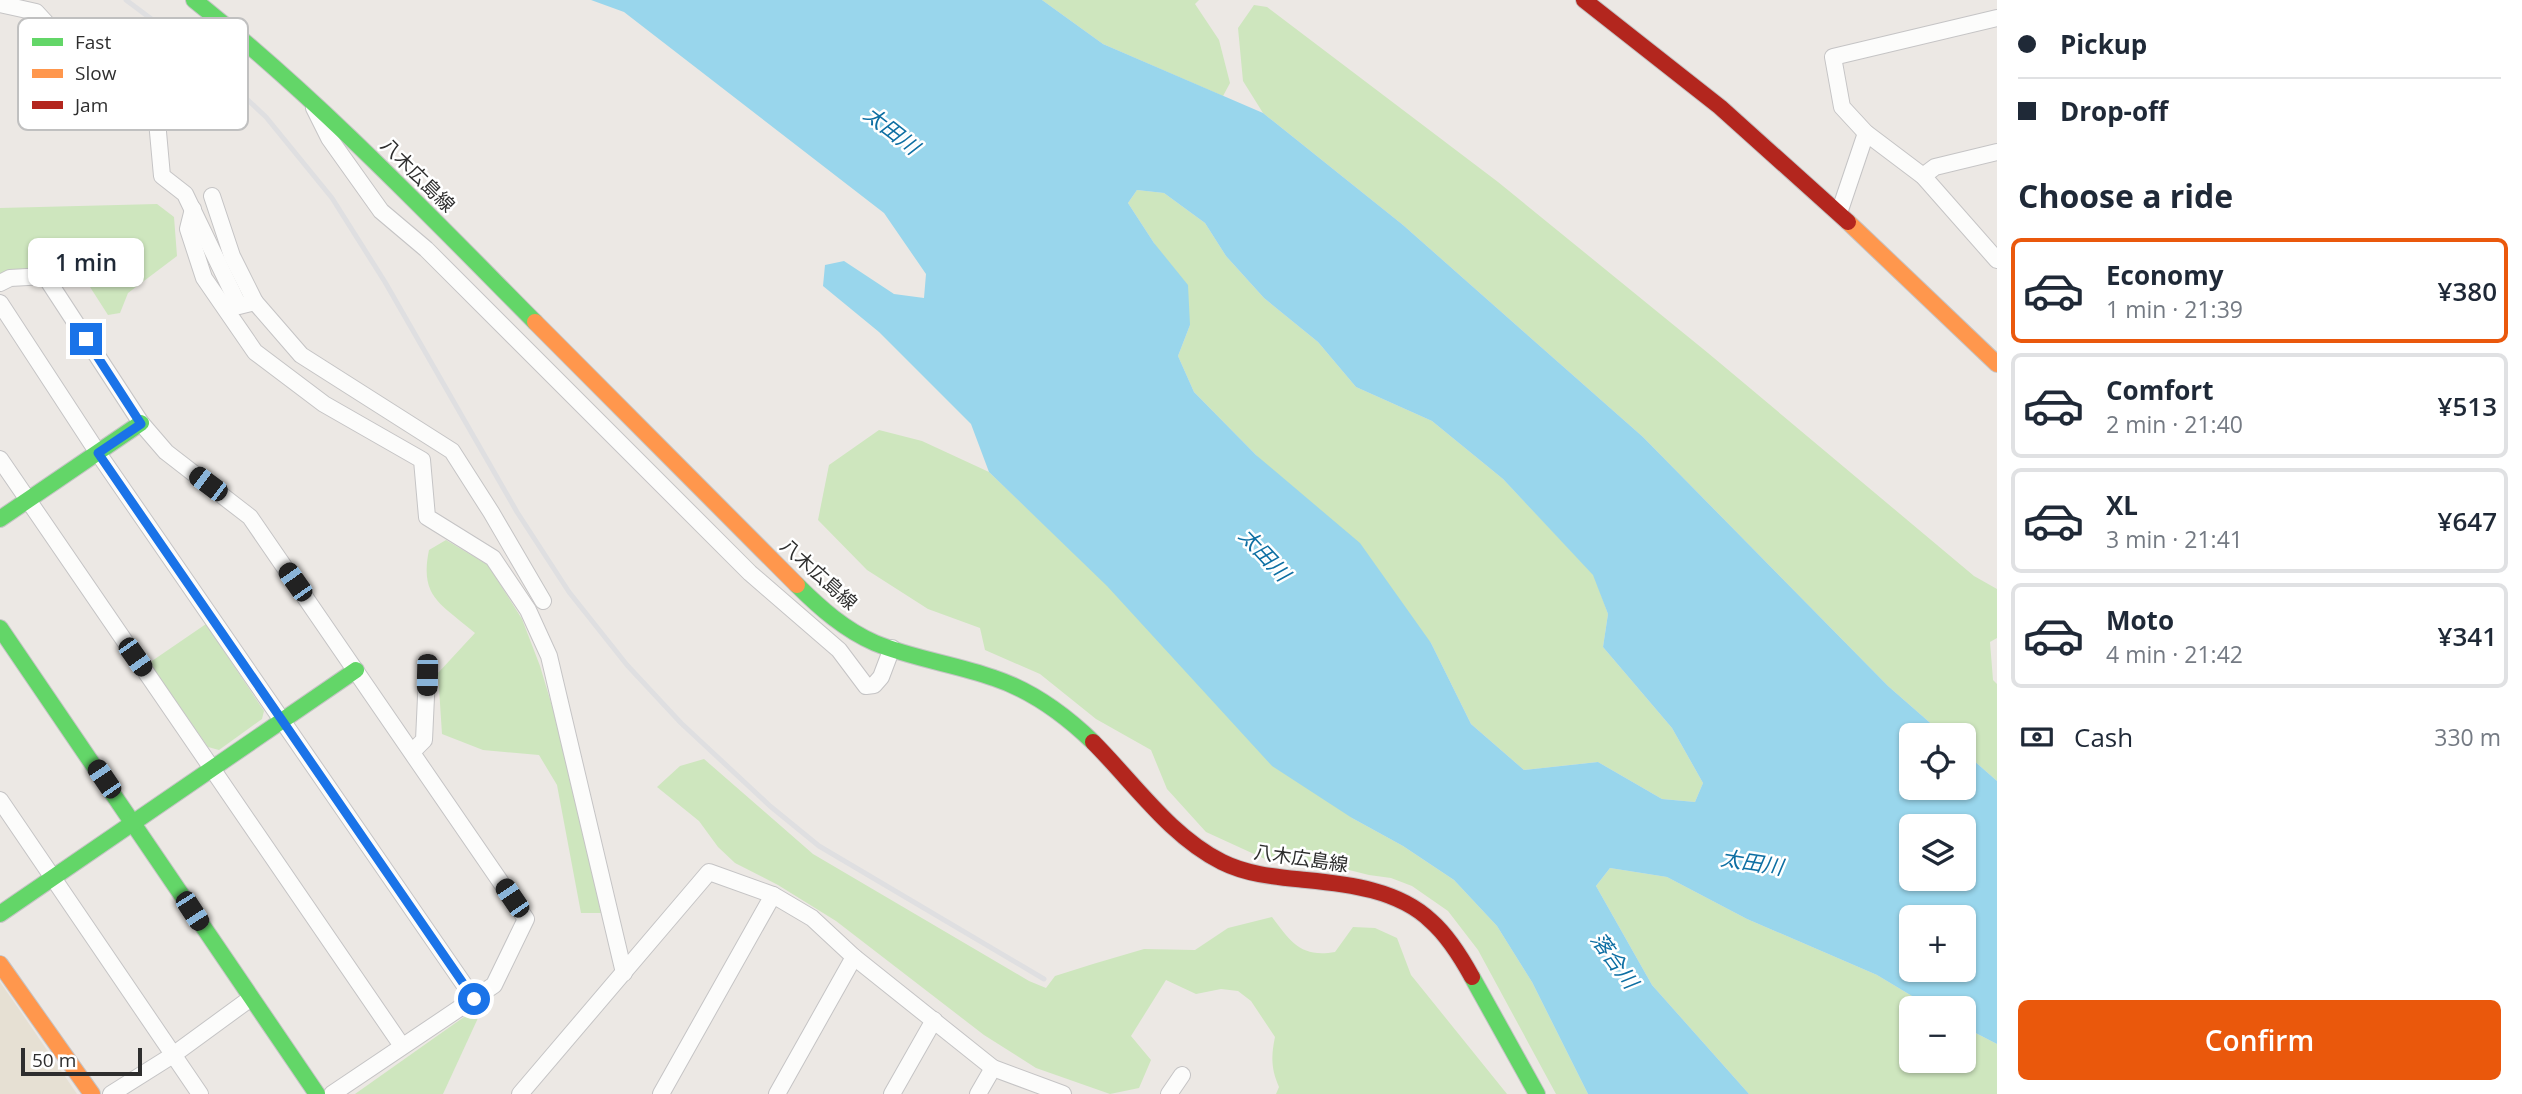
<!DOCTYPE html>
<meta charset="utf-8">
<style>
body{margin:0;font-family:"Open Sans","Noto Sans JP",sans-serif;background:#f6f6f7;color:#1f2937;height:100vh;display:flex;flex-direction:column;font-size:26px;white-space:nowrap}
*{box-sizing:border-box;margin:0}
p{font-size:23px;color:#747a83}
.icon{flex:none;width:38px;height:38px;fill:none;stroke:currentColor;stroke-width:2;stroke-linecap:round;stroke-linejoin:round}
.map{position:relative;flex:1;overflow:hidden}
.details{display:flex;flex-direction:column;background:#fff;width:525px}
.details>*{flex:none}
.hud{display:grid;align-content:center;height:154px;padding:0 21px;background:#fff}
.controls{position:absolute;left:1899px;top:723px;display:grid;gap:14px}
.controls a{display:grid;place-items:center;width:77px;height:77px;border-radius:10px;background:#fff;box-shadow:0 2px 5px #0004;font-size:35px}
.scale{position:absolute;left:21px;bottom:18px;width:121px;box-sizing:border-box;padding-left:7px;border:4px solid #2e2e2e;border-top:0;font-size:19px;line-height:24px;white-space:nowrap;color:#2e2e2e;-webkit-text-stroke:5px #fff;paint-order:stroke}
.end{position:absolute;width:32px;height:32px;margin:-16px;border:9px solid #1a73e8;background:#fff;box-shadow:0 0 0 4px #fff}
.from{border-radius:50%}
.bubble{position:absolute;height:49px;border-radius:10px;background:#fff;box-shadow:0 2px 5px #0004;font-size:23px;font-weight:600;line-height:49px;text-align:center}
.car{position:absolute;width:21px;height:42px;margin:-21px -10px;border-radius:9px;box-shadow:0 0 5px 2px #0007;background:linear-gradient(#222 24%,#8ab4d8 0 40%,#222 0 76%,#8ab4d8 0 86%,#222 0)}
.hud b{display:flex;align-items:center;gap:24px;height:66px;font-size:26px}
.hud b+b{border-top:2px solid #e0e1e3}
.hud i{width:18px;height:18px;background:#1f2937}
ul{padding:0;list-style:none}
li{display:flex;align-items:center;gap:21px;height:105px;margin:0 14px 10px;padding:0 7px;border:4px solid #e0e1e3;border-radius:10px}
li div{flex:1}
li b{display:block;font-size:26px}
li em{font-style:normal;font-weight:600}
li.on{border-color:#ea580c}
li>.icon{width:63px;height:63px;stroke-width:1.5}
h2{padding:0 21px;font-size:32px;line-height:84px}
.pay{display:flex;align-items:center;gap:18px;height:77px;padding:0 21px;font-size:26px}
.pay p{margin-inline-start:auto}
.primary-button{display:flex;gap:14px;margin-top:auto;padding:14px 21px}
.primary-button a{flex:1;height:80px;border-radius:10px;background:#ea580c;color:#fff;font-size:28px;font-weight:600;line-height:80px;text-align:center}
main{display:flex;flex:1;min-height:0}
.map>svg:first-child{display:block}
.education{fill:#e6e0d3}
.green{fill:#cee6be}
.water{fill:#99d6ec;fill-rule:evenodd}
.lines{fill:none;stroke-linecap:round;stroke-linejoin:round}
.street-casing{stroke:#c5c4c5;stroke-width:18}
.fast-casing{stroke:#c5c4c5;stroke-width:18}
.slow-casing{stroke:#c5c4c5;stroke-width:18}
.jam-casing{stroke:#c5c4c5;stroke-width:18}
.street{stroke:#fcfcfb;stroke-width:16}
.fast{stroke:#63d668;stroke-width:16}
.slow{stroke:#ff974d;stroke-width:16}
.jam{stroke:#b3261e;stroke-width:16}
.rail{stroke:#dfdfe1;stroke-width:5}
.route{stroke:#1a73e8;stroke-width:9}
.labels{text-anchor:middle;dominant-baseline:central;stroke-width:5;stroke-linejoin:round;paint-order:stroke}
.street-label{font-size:19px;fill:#2e2e2e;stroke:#fff}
.water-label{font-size:21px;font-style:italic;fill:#0d6fa3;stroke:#fff}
.key{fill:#fff;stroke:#c0c0c0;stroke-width:2}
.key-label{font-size:19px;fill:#2e2e2e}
</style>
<main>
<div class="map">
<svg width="1997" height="1094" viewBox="0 0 1997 1094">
<rect width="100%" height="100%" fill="#ece8e4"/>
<!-- education -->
<path class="education" d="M0 982 23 1015 77 1094H0Z"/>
<!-- green -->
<g class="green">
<path d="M1042 0H1199L1195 4 1219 40 1230 83 1223 96 1103 44Z"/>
<path d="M1254 5 1267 7 1498 182 1708 353 1974 576 1997 589V638L1990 642 1993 680 1997 684V781L1964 752V735H1944L1888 686 1643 437 1403 225 1263 113 1243 81 1238 28Z"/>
<path d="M1137 190 1164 193 1205 223 1226 256 1264 298 1318 342 1356 387 1432 421 1503 479 1594 575 1608 614 1603 647 1672 728 1703 783 1695 802 1662 799 1598 762 1524 770 1471 724 1431 643 1256 455 1194 392 1178 356 1190 325 1154 243 1128 203Z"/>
<path d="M157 204 174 217 177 256 128 293 120 313 108 315 83 276 66 258 45 276 0 283V208Z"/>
<path d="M879 430 922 441 989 472 1352 818 1403 846 1454 880 1497 926 1532 982 1588 1094H1556L1478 950 1448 911 1412 886 1391 878 1369 875 1341 868 1265 859 1206 832 1167 789 1151 750 1096 719 1040 674 985 650 980 628 928 609 867 570 818 520 829 465Z"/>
<path d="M446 540 488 565 522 619 540 666 561 736 601 913H581L557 785 539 755 483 750 442 734 438 673 475 633C442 604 419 598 429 550Z"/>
<path d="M206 624 264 711 262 719 219 750 208 747 149 663Z"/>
<path d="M704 759 813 854 1029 981 1046 988 1055 976 1093 964 1144 949 1195 950 1228 928 1272 917C1291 942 1301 958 1335 952L1353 927 1375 928 1397 938 1411 975 1507 1094H1276L1279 1087C1271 1069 1271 1056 1275 1037L1251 1001 1238 991 1221 989 1196 994 1166 980 1131 1036 1151 1060 1139 1088 1110 1094 1036 1068 984 1035 836 921 778 885 735 863 718 847 699 821 657 787 680 766Z"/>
<path d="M1610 868 1667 877 1747 919 1877 975 1932 1008H1911V1060H1964V1027L1997 1044V1094H1749L1652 985 1596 886Z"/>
<path d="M471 1012 478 1018 443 1094H355Z"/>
</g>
<!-- water -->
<path class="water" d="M591 0H1042L1103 44 1263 113 1403 225 1643 437 1888 686 1944 735H1911V788H1964V752L1997 781V1044L1964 1027V1008H1932L1877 975 1747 919 1667 877 1610 868 1596 886 1652 985 1749 1094H1588L1532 982 1497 926 1454 880 1403 846 1352 818 1272 766 1107 586 989 472 971 424 879 332 823 286 825 265 844 261 894 294 924 298 926 274 884 213 624 12ZM1137 190 1164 193 1205 223 1226 256 1264 298 1318 342 1356 387 1432 421 1503 479 1593 575 1608 614 1603 647 1672 728 1703 783 1695 802 1662 799 1598 762 1524 770 1471 724 1431 643 1360 543 1256 455 1194 392 1178 356 1190 325 1188 285 1154 243 1128 203ZM1911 826H1964V878H1911ZM1911 917H1964V970H1911Z"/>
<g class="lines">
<!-- street casing -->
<g class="street-casing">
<g id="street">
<path d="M0 4 36 12 59 37 138 70 157 121 162 176 185 194 239 306 255 302 301 355 452 451 491 512 543 601"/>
<path d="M1997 18 1833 57 1842 107 1866 133 1923 176 1997 260"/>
<path d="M314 108 329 138 381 211 426 249 750 573 839 650 866 686 874 685 881 677 892 648"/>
<path d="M1923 176 1935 167 1997 152"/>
<path d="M212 196 232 256 255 302"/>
<path d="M193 209 188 229 204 278 255 352 324 404 422 460 427 517 493 558 528 610 549 656 624 973"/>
<path d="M1839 213 1866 133"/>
<path d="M0 283 10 278 45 276 141 423 166 452 250 517 526 919 494 985 332 1094"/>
<path d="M0 303 98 453 474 999"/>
<path d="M0 459 402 1046"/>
<path d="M412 752 424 740 427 675"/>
<path d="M0 800 200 1094"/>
<path d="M111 1094 173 1055 251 998"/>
<path d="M520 1094 709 872 773 895 812 918 854 957 993 1068 1063 1094"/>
<path d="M661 1094 773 895"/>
<path d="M777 1094 854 957"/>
<path d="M892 1094 934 1020"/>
<path d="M978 1094 993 1068"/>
<path d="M1169 1094 1182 1075"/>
</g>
</g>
<!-- fast casing -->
<g class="fast-casing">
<g id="fast">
<path d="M194 0C317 98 425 211 535 322"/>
<path d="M0 519 141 423"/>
<path d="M797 585C820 608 845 630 875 643 914 659 955 664 994 678 1033 691 1064 714 1093 742"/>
<path d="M0 628 317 1094"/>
<path d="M0 914 356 670"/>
<path d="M1472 977 1537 1094"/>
</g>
</g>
<!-- slow casing -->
<g class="slow-casing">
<g id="slow">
<path d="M1848 222 1997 364"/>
<path d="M535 322 797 585"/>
<path d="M0 964 92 1094"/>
</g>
</g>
<!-- jam casing -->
<g class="jam-casing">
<g id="jam">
<path d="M1584 0 1720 107 1848 222"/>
<path d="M1093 742C1134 783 1170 836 1222 862 1248 875 1277 877 1306 880 1348 884 1399 890 1431 921 1448 936 1461 957 1472 977"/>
</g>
</g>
<!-- street -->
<use href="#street" class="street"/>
<!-- fast -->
<use href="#fast" class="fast"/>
<!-- slow -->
<use href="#slow" class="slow"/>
<!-- jam -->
<use href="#jam" class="jam"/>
<!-- rail -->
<path class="rail" d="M126 0 201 56 266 117 332 198 385 282 517 512 569 592 627 665 681 723 770 806 819 846 1044 979"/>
</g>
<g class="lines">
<!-- route -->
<path class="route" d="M86 339 141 424 98 453 474 999"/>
</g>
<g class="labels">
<!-- street labels -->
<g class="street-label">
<text transform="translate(418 175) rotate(45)">八木広島線</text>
<text transform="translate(819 574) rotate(42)">八木広島線</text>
<text transform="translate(1301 858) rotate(8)">八木広島線</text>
</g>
<!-- water labels -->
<g class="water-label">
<text transform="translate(892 130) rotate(38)">太田川</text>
<text transform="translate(1265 554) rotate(47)">太田川</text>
<text transform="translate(1752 862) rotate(9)">太田川</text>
<text transform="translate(1615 960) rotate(54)">落合川</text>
</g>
</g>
<!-- legend -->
<rect x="18" y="18" width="230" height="112" rx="10" class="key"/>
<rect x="32" y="38" width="31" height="8" fill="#63d668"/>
<rect x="32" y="69" width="31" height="9" fill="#ff974d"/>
<rect x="32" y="101" width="31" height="8" fill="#b3261e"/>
<g class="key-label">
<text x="75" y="49">Fast</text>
<text x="75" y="80">Slow</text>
<text x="75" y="112">Jam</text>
</g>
</svg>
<div class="controls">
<a><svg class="icon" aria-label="locate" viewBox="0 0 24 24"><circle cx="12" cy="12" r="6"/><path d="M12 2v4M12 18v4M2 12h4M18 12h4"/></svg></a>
<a><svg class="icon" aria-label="layers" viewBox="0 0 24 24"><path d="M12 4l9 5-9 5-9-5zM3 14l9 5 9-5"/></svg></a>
<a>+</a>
<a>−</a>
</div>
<div class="scale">50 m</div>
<i class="end from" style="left:474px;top:999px"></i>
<i class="end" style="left:86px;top:339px"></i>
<div class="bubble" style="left:28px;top:238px;width:116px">1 min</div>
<i class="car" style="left:208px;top:484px;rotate:307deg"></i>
<i class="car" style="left:295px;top:582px;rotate:325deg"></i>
<i class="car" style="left:135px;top:657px;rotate:145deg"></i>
<i class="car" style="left:427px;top:675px;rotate:181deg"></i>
<i class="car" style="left:104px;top:779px;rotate:326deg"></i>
<i class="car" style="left:512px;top:898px;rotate:326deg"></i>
<i class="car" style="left:192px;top:911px;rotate:147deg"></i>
</div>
<section class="details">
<div class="hud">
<b><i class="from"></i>Pickup</b>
<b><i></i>Drop-off</b>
</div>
<h2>Choose a ride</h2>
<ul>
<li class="on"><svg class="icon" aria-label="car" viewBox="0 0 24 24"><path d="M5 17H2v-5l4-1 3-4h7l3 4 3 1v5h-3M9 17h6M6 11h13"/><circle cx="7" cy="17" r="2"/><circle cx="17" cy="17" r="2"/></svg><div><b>Economy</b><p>1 min · 21:39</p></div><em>¥380</em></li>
<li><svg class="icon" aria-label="car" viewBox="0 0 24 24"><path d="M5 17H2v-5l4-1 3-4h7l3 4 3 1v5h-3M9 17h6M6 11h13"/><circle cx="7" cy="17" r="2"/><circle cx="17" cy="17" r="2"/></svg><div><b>Comfort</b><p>2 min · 21:40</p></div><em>¥513</em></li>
<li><svg class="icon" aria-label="car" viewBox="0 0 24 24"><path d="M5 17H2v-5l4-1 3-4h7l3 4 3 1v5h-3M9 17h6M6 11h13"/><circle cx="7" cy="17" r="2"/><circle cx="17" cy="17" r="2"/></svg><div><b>XL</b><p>3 min · 21:41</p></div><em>¥647</em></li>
<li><svg class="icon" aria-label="car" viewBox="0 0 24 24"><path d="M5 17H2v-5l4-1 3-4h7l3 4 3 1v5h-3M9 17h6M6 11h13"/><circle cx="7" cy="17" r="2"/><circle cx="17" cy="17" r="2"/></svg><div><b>Moto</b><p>4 min · 21:42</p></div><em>¥341</em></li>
</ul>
<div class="pay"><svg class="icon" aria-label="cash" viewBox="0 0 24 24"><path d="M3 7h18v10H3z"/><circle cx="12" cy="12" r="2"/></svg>Cash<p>330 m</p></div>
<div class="primary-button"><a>Confirm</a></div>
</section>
</main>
